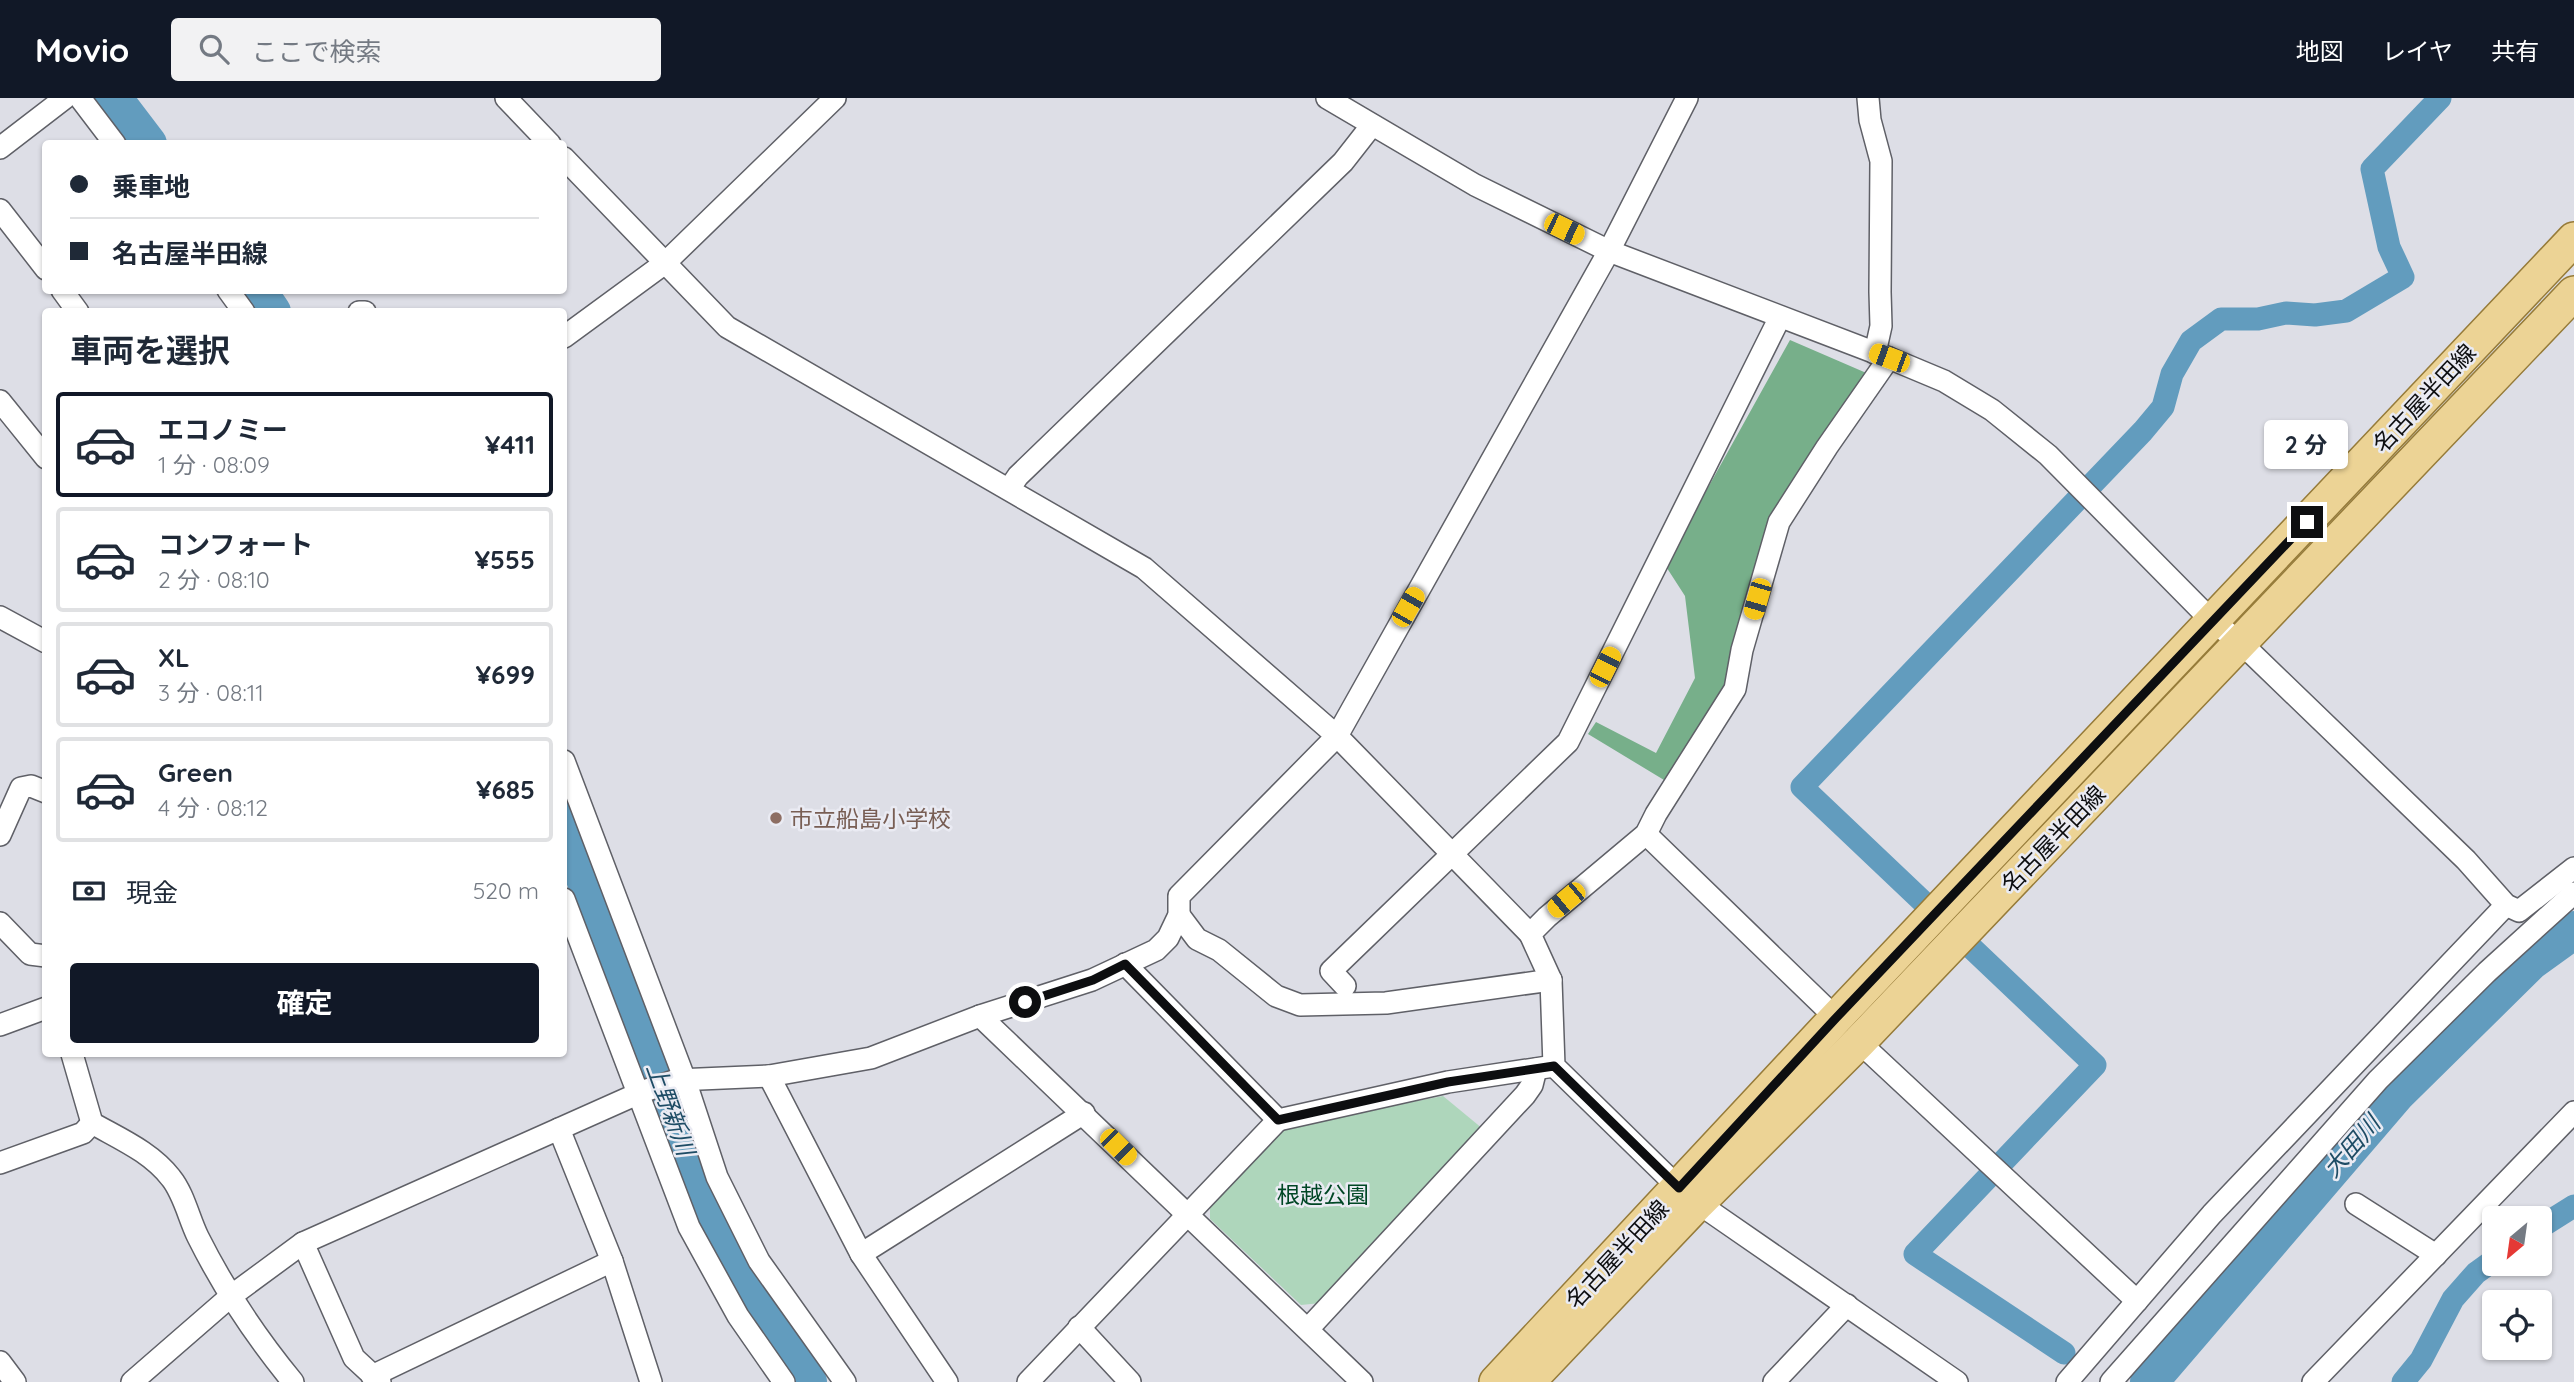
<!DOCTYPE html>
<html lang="ja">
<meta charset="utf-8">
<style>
body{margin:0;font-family:Quicksand,"Noto Sans JP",sans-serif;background:#f2f2f3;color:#1f2937;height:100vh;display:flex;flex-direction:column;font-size:26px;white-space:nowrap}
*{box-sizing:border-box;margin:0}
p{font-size:23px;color:#747a83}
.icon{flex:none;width:38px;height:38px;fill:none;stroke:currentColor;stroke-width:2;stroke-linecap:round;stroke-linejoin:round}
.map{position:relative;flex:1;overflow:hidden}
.sheet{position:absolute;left:42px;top:210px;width:525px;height:749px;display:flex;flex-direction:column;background:#fff;border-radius:7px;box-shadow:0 2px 5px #0004}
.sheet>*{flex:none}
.guide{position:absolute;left:42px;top:42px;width:525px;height:154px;border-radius:7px;box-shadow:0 2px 5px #0004;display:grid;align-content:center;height:154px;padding:0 28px;background:#fff}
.needle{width:46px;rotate:209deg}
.controls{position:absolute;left:2482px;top:1108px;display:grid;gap:14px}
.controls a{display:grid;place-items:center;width:70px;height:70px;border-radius:7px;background:#fff;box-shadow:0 2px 5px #0004;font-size:35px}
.end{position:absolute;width:32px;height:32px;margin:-16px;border:9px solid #0d0e10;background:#fff;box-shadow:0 0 0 4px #fff}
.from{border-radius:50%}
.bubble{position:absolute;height:49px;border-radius:7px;background:#fff;box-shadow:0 2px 5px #0004;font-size:23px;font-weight:700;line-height:49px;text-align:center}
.car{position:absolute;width:21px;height:42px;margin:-21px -10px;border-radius:9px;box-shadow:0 0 5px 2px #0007;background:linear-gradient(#f5c518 24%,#345 0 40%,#f5c518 0 76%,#345 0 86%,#f5c518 0)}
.guide b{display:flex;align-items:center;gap:24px;height:66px;font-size:26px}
.guide b+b{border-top:2px solid #e0e1e3}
.guide i{width:18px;height:18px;background:#1f2937}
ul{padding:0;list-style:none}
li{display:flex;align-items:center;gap:21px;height:105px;margin:0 14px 10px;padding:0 14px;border:4px solid #e0e1e3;border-radius:7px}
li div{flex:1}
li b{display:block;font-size:26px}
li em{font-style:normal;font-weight:700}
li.selected{border-color:#111827}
li>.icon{width:63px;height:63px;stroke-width:1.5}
h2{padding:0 28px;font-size:32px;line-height:84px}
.pay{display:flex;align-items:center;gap:18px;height:77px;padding:0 28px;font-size:26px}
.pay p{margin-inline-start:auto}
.action{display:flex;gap:14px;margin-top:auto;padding:14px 28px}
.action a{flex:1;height:80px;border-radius:7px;background:#111827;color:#fff;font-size:28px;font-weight:700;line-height:80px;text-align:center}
header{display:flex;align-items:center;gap:42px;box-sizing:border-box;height:98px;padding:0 35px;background:#111827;color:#fff}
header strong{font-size:33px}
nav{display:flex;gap:38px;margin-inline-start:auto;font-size:24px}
.search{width:490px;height:63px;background:#f2f2f3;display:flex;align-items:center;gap:18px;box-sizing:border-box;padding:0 24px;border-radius:7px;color:#747a83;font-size:26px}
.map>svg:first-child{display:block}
.green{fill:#aed6bb}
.forest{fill:#77af8a}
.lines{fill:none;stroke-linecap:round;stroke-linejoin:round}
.canal{stroke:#629cbe;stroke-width:23}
.river{stroke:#629cbe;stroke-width:38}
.minor-casing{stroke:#5f6067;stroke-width:24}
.primary-casing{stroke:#967b39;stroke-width:36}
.minor{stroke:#fff;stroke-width:21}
.primary{stroke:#ecd395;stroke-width:33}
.route{stroke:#0d0e10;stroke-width:9}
.education-dot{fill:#8d6e63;stroke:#eaebf3;stroke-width:2.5}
.labels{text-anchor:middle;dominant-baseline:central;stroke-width:5;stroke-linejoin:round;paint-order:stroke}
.street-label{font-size:23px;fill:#0d0e10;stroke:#eaebf3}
.education-label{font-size:23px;fill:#785e54;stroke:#eaebf3;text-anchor:start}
.park-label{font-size:23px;fill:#004725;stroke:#eaebf3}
.water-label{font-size:24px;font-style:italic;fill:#1e4c65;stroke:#eaebf3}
</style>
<header>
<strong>Movio</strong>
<div class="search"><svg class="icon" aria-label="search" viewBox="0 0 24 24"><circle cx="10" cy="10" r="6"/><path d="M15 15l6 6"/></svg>ここで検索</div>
<nav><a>地図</a><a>レイヤ</a><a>共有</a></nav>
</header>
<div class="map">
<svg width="2574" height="1284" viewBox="0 0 2574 1284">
<rect width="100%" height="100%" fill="#dddee6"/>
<!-- green -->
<path class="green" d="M1443 998 1483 1031 1321 1205 1301 1207 1210 1121V1110L1285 1029Z"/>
<!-- forest -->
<path class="forest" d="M1790 242 1871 277 1774 421 1726 592 1669 685 1588 636 1596 624 1656 655 1695 580 1685 498 1665 467Z"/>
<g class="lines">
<!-- canal -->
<g class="canal">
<path d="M2539 1130 2574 1108"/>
<path d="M2064 1255 1915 1156 2095 967 1802 689 2143 333 2163 309 2172 276 2191 243 2221 221H2258L2286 215 2315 217 2346 213 2403 179 2389 149 2372 71 2440 0"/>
<path d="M2403 1284 2421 1262 2453 1201 2476 1175 2494 1162"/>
</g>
<!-- river -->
<g class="river">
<path d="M113 0 148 46"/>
<path d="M257 192 272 214"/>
<path d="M564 722 650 962 715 1131 747 1198 808 1284"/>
<path d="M2149 1284 2397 995 2531 863 2574 832"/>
</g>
<!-- minor casing -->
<g class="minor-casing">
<g id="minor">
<path d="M80 0 115 46"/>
<path d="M506 0 550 46"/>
<path d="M1327 0 1475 87 1609 153 1889 260 1944 283 1992 312 2048 357 2213 524 2240 544 2466 762 2506 807 2519 813 2574 770"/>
<path d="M1868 0 1870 22 1881 63 1880 194 1881 228 1875 255"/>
<path d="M0 50 65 0"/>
<path d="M564 60 727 229 1144 470 1337 638 1530 836"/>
<path d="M0 112 46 171"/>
<path d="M62 192 78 214"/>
<path d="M228 192 244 214"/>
<path d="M359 214H365"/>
<path d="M564 239 665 165 835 0"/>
<path d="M1889 260 1827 349 1779 424 1742 552 1735 591 1656 716 1646 736 1547 819 1530 836 1551 882 1554 968 1679 1090 1698 1105 1957 1284"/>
<path d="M0 303 46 360"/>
<path d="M1009 391 1018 378 1343 64 1372 27"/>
<path d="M0 519 46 544"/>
<path d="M564 663 685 982 717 1079 759 1163 845 1284"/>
<path d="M1646 736 1836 920"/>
<path d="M0 737 21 690 31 688 46 694"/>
<path d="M564 801 689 1129 738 1218 784 1284"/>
<path d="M1179 817 1197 841 1219 852 1276 898 1300 907 1386 905 1551 882"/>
<path d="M0 825 30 856 46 858"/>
<path d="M1125 866 1278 1022 1448 984 1554 968"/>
<path d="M1345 888 1331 873 1568 644 1780 219"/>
<path d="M980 918 1362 1284"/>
<path d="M0 927 46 910"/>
<path d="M1859 944 2137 1203"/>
<path d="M72 956 92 1025C120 1041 151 1054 171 1080 184 1096 189 1121 198 1139 224 1191 256 1239 293 1284"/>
<path d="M769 978 861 1156 947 1284"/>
<path d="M559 1031 612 1163 651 1284"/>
<path d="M0 1065 83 1035 92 1025"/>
<path d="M2356 1106 2436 1157"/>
<path d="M303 1145 354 1260 380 1284"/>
<path d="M861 1156 1084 1015"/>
<path d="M1079 1229 1130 1284"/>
<path d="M1308 1231 1525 997 1532 987 1536 971"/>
<path d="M0 1264 15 1284"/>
<path d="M372 1278 612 1163"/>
<path d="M132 1284 231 1198 303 1145 644 993 677 982 769 978 871 960 980 918 1092 882 1156 852 1168 840 1179 817V798L1337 638 1609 153 1687 0"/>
<path d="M1028 1284 1278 1022"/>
<path d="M1774 1284 1847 1207"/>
<path d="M2067 1284 2212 1116 2506 807"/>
<path d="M2111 1284 2378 982 2487 874 2574 795"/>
<path d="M2313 1284 2574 1014"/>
</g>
</g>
<!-- primary casing -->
<g class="primary-casing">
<g id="primary">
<path d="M1496 1284 1836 920 2574 141"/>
<path d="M1528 1284 1698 1105 1859 944 2574 195"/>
</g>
</g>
<!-- minor -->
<use href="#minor" class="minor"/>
<!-- primary -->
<use href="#primary" class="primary"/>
</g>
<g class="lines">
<!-- route -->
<path class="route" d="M1025 904 1093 882 1125 866 1278 1022 1448 984 1554 968 1679 1090 1836 920 2307 424"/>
</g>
<!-- markers -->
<circle class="education-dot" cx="776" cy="720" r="7"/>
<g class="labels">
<!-- street labels -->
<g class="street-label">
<text transform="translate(2424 300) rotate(-47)">名古屋半田線</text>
<text transform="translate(2053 741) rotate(-46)">名古屋半田線</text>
<text transform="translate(1617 1156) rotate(-47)">名古屋半田線</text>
</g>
<!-- education labels -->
<g class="education-label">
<text x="790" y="720">市立船島小学校</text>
</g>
<!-- park labels -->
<g class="park-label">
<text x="1323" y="1096">根越公園</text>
</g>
<!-- water labels -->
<g class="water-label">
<text transform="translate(671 1011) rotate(70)">上野新川</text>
<text transform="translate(2351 1048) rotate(-49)">大田川</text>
</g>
</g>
</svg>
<div class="controls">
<a><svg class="needle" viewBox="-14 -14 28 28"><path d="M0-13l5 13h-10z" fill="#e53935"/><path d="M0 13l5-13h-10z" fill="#747a83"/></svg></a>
<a><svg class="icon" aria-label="locate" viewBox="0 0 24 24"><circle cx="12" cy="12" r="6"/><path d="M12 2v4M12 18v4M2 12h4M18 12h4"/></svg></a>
</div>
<i class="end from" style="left:1025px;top:904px"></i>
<i class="end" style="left:2307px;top:424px"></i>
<div class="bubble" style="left:2264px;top:322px;width:84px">2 分</div>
<i class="car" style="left:1564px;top:131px;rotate:116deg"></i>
<i class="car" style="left:1889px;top:260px;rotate:290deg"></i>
<i class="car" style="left:1757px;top:501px;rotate:196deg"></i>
<i class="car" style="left:1408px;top:509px;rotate:30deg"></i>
<i class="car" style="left:1605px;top:569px;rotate:27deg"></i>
<i class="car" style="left:1566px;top:802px;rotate:230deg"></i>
<i class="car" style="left:1118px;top:1049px;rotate:135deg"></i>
<div class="guide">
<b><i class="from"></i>乗車地</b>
<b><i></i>名古屋半田線</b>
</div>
<section class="sheet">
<h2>車両を選択</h2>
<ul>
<li class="selected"><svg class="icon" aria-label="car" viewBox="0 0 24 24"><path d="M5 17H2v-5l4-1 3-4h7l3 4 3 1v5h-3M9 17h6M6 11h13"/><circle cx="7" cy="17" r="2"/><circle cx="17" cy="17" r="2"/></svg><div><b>エコノミー</b><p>1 分 · 08:09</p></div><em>¥411</em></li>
<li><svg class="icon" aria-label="car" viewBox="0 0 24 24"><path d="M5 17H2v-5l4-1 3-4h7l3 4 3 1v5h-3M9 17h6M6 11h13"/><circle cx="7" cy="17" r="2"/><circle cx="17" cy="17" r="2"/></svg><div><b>コンフォート</b><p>2 分 · 08:10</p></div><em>¥555</em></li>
<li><svg class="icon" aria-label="car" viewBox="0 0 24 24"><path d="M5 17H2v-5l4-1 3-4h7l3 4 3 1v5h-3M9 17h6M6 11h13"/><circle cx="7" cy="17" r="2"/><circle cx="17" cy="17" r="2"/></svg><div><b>XL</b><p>3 分 · 08:11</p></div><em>¥699</em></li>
<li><svg class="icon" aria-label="car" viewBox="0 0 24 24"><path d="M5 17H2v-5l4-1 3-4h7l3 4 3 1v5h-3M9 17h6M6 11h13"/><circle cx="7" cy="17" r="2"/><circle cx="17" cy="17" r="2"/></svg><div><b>Green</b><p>4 分 · 08:12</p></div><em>¥685</em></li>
</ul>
<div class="pay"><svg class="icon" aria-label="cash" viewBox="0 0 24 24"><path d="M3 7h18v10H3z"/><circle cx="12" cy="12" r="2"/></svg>現金<p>520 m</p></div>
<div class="action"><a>確定</a></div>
</section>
</div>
